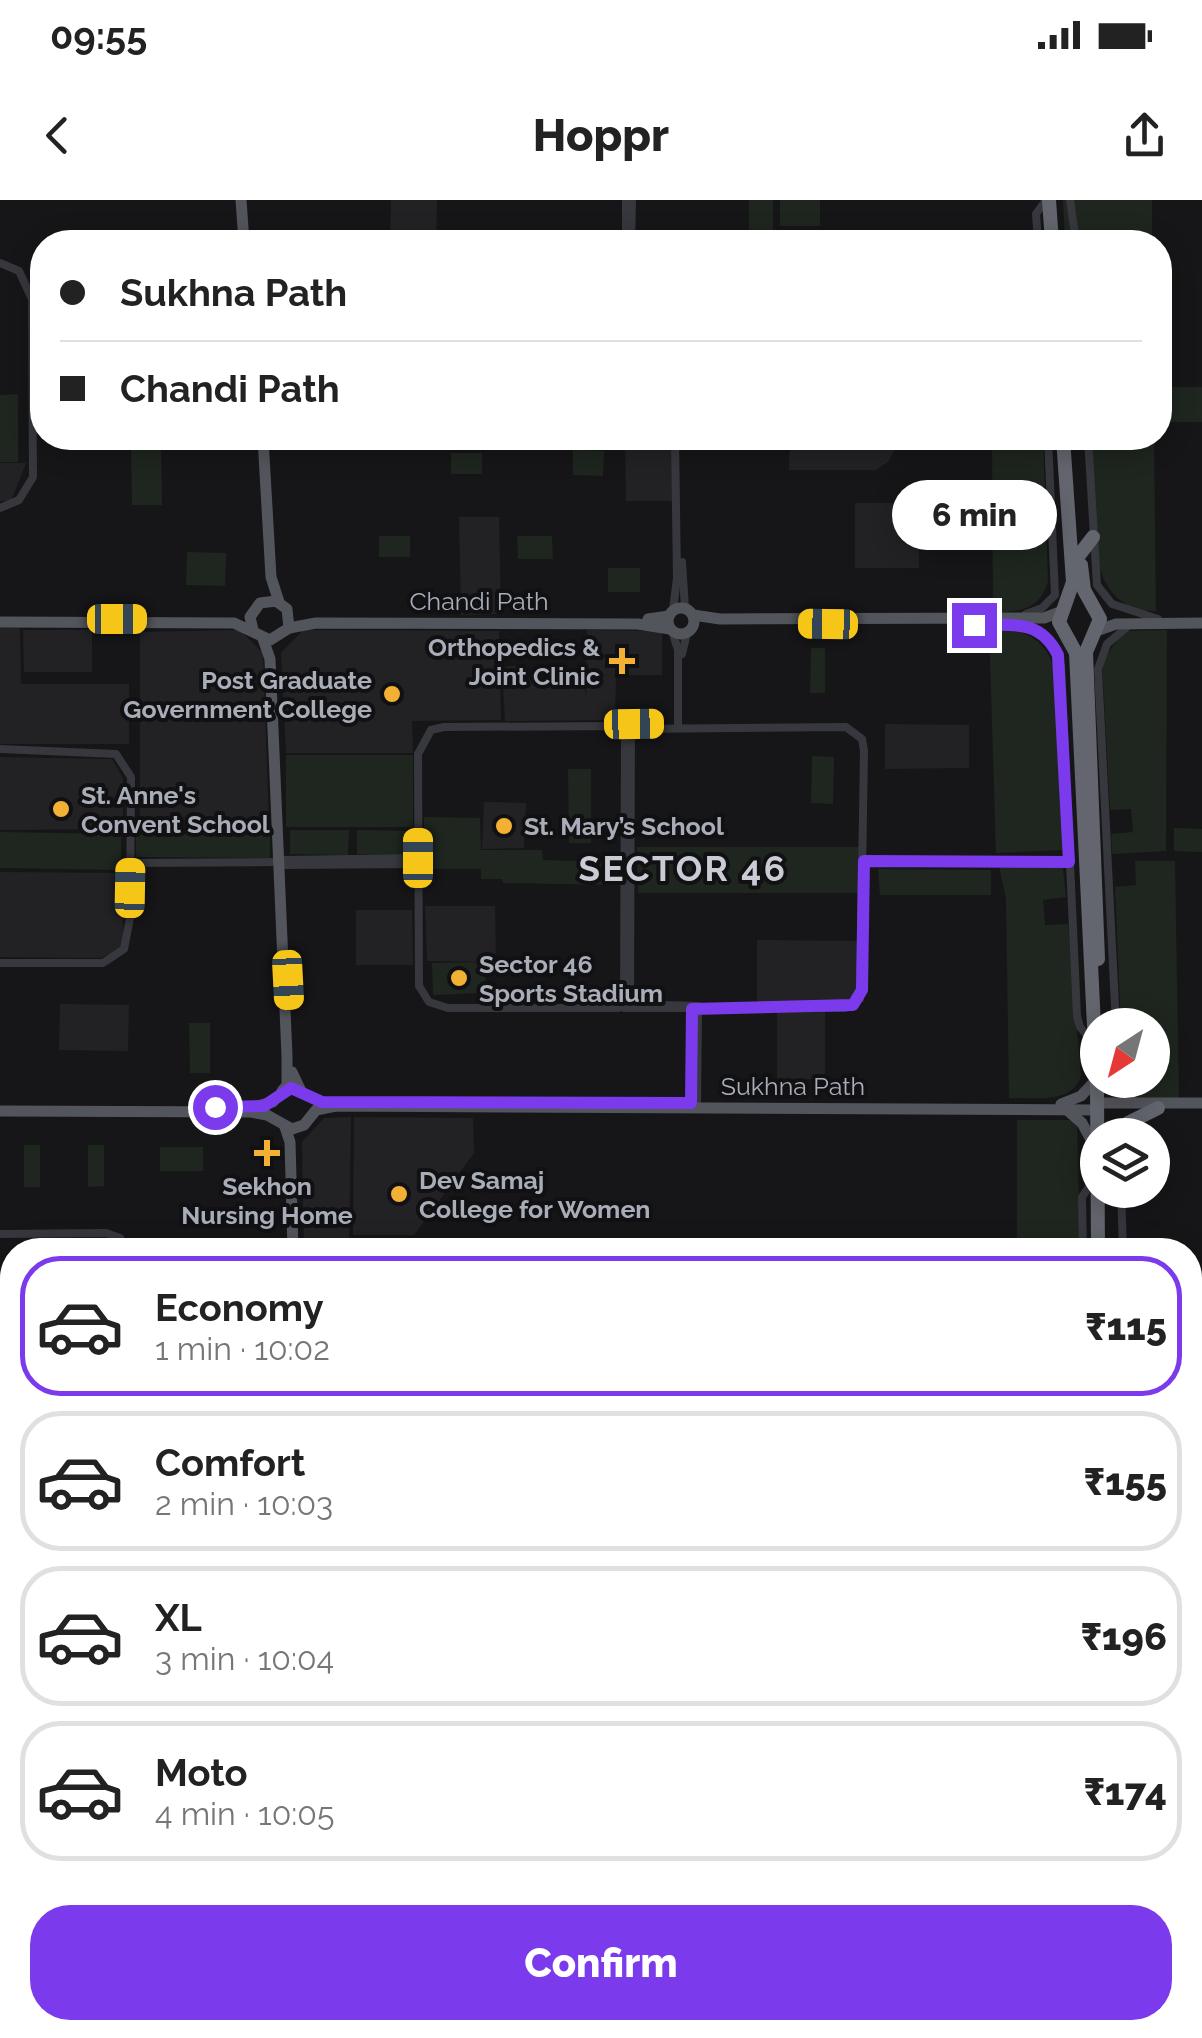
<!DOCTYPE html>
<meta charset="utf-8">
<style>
body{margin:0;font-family:Raleway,sans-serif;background:#f6f6f6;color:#222;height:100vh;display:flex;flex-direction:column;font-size:38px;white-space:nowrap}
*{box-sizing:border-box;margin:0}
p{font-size:32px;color:#767676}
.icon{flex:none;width:55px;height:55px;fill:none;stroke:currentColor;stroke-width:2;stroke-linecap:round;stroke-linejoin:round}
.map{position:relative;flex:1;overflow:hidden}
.drawer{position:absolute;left:0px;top:1038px;width:1202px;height:802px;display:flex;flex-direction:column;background:#fff;border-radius:40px 40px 0 0;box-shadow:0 5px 25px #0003}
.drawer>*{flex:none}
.banner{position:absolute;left:30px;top:30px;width:1142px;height:220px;border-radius:40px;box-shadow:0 5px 25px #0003;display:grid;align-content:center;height:220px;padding:0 30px;background:#fff}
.needle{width:65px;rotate:216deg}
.tools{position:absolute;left:1080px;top:808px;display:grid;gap:20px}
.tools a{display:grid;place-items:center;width:90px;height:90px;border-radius:50%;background:#fff;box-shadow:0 5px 25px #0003;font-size:50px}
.end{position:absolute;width:45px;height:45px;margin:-22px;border:12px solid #7c3aed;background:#fff;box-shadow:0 0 0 5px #fff}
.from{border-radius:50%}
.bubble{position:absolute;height:70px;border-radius:35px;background:#fff;box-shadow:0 5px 25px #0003;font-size:32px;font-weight:800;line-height:70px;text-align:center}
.car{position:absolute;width:30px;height:60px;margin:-30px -15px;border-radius:12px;box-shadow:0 0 8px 2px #0007;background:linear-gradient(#f5c518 24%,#345 0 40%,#f5c518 0 76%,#345 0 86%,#f5c518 0)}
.banner b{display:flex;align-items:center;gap:35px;height:95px;font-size:38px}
.banner b+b{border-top:2px solid #e0e0e0}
.banner i{width:25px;height:25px;background:#222}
ul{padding:18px 0 0;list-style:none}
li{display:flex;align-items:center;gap:30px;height:140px;margin:0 20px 15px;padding:0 10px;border:5px solid #e0e0e0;border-radius:40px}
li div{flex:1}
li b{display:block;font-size:38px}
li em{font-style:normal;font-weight:800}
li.selected{border-color:#7c3aed}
li>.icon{width:90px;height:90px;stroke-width:1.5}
.cta{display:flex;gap:20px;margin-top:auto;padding:20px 30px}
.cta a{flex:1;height:115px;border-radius:40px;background:#7c3aed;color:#fff;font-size:40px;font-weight:800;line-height:115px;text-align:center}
.status{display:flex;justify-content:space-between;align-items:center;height:70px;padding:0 50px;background:#fff;direction:ltr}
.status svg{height:28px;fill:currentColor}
header{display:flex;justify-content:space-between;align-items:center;height:130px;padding:0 30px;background:#fff;font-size:45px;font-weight:800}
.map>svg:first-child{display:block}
.built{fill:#222225}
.green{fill:#1e261f}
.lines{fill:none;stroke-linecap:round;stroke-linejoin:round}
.minor{stroke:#37383d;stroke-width:8}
.major{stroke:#53555c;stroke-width:11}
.highway{stroke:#63666e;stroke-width:14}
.route{stroke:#7c3aed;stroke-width:12}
.poi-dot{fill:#f2b134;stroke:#111113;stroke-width:4}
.labels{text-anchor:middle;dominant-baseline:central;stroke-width:8;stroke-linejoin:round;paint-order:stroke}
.street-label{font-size:25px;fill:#a8adb8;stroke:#111113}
.poi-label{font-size:25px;font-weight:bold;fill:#a8adb8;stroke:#111113;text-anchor:start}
.district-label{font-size:35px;font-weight:bold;letter-spacing:2.5px;fill:#c9ccd4;stroke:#111113}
</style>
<div class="status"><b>09:55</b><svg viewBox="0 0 49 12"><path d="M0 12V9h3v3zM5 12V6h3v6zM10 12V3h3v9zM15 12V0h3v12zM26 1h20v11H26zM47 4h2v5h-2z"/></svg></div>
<header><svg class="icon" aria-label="back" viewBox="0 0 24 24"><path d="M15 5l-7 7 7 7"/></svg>Hoppr<svg class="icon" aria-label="share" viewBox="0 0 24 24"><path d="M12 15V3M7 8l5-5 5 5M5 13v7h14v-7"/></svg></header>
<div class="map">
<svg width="1202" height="1838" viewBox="0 0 1202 1838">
<rect width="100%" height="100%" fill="#161618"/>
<!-- built -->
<g class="built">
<path d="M391 0H437L436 42H390Z"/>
<path d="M625 238H669L674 246 675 301H626Z"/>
<path d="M790 238H898V244L888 262 876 270H789Z"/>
<path d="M0 263H26L11 301H0Z"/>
<rect x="855" y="303" width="64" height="65"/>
<path d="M459 317H499L501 414 461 415Z"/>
<path d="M0 428H20L21 484H129V544H0Z"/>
<path d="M23 430H92V472H24Z"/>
<path d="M240 430 263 453 269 625 140 624V432Z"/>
<path d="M303 430 499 431 501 520 412 521 413 553H286L281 453Z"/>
<path d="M587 430 662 431V475H616L615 520 505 521 502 467 526 465 528 478 584 479 586 497Z"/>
<path d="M885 524 969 525V568L885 569Z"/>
<path d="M0 557 112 559 123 578V629L0 630Z"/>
<path d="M484 602 526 603 524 648 482 649Z"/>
<path d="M0 672 123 673V741L119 749 101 758 0 757Z"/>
<path d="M425 706H495L496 762 427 761Z"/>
<path d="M356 710H412L413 765H356Z"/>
<path d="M757 740 858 741 856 794 848 803 757 802Z"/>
<path d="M60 804 129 805 128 851 59 850Z"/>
<rect x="777" y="812" width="48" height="67"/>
<path d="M351 917 349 1048H304L302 942 324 918Z"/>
<path d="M354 917 473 918 474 953 414 1035H353Z"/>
</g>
<!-- green -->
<g class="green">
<rect x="749" y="0" width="24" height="42"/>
<rect x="780" y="0" width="40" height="26"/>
<path d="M1063 0H1152V42H1065Z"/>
<rect x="1168" y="187" width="34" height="35"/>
<path d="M18 194V262H0V195Z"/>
<path d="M131 238H161L162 305H132Z"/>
<path d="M992 238H1043L1048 381C1040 410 1020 412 993 412Z"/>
<path d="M1091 238H1154L1156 411C1076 413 1094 293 1091 238Z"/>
<path d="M573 250 604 251 603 276 573 275Z"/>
<rect x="451" y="253" width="31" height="21"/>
<rect x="379" y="336" width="31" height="21"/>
<path d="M517 336H552L553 359H518Z"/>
<path d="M187 352 226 353 225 386 186 385Z"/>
<rect x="608" y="368" width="32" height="24"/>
<path d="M989 427C1019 430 1040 433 1053 464L1063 650 996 653Z"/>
<path d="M1167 430 1166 651 1112 654 1111 634 1133 632 1131 609 1110 610 1102 460 1125 431Z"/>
<path d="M811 448H825V493H810Z"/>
<rect x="286" y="555" width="127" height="72"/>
<path d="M812 556 834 557 833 604 811 603Z"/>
<path d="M568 569H591V643H569Z"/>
<path d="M424 617 480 618 481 650H542L543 660 618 662V685L503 683 502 679H481V669H424Z"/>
<path d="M136 627 270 628V658L136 657Z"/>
<path d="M1174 628 1202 629V652L1174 651Z"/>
<path d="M290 630H349L348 655 290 654Z"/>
<path d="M357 630 413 631V655L357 654Z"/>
<path d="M0 632 121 634V670L0 668Z"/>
<path d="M637 647H859V693H638Z"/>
<path d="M1135 661H1175L1179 901 1139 900 1123 880H1152V825H1121L1115 687 1136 685Z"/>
<path d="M999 666 1063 668 1066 697 1043 700 1045 725 1068 724 1081 876C1073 905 1033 897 1009 898L1006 699Z"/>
<path d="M878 669 991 670V695H880Z"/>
<path d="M485 762 486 798 482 793 433 795 432 763Z"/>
<path d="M189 823H210V873H190Z"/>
<path d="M1017 920H1077L1080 1050H1017Z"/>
<rect x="24" y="945" width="16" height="42"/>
<path d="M88 945H104V986L88 987Z"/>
<rect x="160" y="947" width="43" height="24"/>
<path d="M1190 1407 1202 1408V1597H1190Z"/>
</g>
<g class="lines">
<!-- minor -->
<g class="minor">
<path d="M1070 0 1076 42"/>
<path d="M626 42V0"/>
<path d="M631 42 632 0"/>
<path d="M1038 42 1036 14 1046 0"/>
<path d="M0 63 19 71 32 99 33 277 19 300 0 308"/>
<path d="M1088 238 1097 385 1112 404 1158 419"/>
<path d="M682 362 685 408"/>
<path d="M673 410 677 378 675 238"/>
<path d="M1026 414 1042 408 1055 395 1048 238"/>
<path d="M1029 424 1049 440 1061 466 1077 816 1080 827 1094 844"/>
<path d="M672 431 678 450V528"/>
<path d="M682 454 687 433"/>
<path d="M626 525 625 531C625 623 624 716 624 808H845L860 799 864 551 862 539 846 527 631 529 617 526 444 527 431 530 418 554 419 786 429 802 448 808H618L630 804 698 806 697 909"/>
<path d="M0 549 116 554 131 577 130 718 124 749 103 763H0"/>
<path d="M283 660 418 658"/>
<path d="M863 661 1069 662"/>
<path d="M131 663 279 662"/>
<path d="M283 665 418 664"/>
<path d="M630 804 631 528"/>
<path d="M1116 825 1098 469 1107 444 1127 427"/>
<path d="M1121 880 1135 903"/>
<path d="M691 908 692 809"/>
<path d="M1121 990 1123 1050"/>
<path d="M0 1034 106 1033 120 1038 127 1050"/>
<path d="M1083 1050 1082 997 1095 978"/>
<path d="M0 1251H12"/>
<path d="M0 1564H12"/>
<path d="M1190 1666H1202"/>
<path d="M0 1758 12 1759"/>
<path d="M1136 1828V1838"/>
<path d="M711 1838V1828"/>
<path d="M1096 1838 1097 1828"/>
</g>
<!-- major -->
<g class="major">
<path d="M241 0 244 42"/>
<path d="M263 238 271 377 279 402"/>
<circle cx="681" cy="421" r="13"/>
<path d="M693 415 720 419 1044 418 1060 412"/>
<path d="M648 419 669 416"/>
<path d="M0 422 234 423 270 440 289 428 287 409 276 401 260 403 250 417 253 430"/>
<path d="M289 428 316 423 638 424 670 429"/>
<path d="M1096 431 1116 424 1202 423"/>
<path d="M263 439 270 459 287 856V885L282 891"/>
<path d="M292 872 301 891"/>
<path d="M1104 903H1202"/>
<path d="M1061 904 1081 896 1096 880"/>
<path d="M249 908 273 902"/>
<path d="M1066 909 1082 923 1096 949"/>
<path d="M0 911 251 912 267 915 292 929 304 925 316 910 336 906 1097 910"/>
<path d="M285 927 290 942 293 1050"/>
<path d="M0 1389H12"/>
<path d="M1190 1392H1202"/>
<path d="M304 1828V1838"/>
</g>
<!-- highway -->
<g class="highway">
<path d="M1049 0 1052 42"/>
<path d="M1063 238 1073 382 1059 422 1076 453 1097 888 1098 1050"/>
<path d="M1080 354 1093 337"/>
<path d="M1081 365 1084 390 1100 419 1086 452 1098 759"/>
<path d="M1117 935 1128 923 1158 908"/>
<path d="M1121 1828 1129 1838"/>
<path d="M1111 1838V1828"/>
</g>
</g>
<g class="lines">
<!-- route -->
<path class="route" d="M215 907 264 906 291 888 322 902 691 903 692 809 853 805 862 790 864 661 1069 662 1058 455C1039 417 1010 426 974 425"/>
</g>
<!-- markers -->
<g class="poi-dot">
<path d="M617 446h10v10h10v10h-10v10h-10v-10h-10v-10h10z"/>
<circle cx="392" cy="494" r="10"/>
<circle cx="61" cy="609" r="10"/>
<circle cx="504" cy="626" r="10"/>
<circle cx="459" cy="778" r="10"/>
<path d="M262 938h10v10h10v10h-10v10h-10v-10h-10v-10h10z"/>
<circle cx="399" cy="994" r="10"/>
</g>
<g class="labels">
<!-- street labels -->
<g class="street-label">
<text x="479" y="401">Chandi Path</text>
<text x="793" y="886">Sukhna Path</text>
</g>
<!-- poi labels -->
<g class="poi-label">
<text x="600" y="447" text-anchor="end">Orthopedics &amp;<tspan x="600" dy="29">Joint Clinic</tspan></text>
<text x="372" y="480" text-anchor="end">Post Graduate<tspan x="372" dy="29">Government College</tspan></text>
<text x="81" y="595">St. Anne's<tspan x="81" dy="29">Convent School</tspan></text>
<text x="524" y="626">St. Mary’s School</text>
<text x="479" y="764">Sector 46<tspan x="479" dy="29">Sports Stadium</tspan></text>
<text x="419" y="980">Dev Samaj<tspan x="419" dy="29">College for Women</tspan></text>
<text x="267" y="986" text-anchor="middle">Sekhon<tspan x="267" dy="29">Nursing Home</tspan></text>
</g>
<!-- district labels -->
<g class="district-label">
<text x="683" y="668">SECTOR 46</text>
</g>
</g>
</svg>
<div class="tools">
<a><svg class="needle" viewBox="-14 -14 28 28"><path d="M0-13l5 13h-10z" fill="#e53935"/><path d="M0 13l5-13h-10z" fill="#767676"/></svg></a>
<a><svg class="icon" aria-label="layers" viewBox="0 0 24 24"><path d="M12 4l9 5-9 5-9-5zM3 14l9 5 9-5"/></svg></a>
</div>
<i class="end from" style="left:215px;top:907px"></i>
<i class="end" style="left:974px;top:425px"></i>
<div class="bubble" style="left:892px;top:280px;width:165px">6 min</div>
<i class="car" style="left:117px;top:419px;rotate:90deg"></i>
<i class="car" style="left:828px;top:424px;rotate:271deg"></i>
<i class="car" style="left:634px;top:524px;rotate:89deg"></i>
<i class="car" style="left:418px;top:658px;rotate:0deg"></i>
<i class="car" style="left:130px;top:688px;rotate:1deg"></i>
<i class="car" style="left:288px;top:780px;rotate:177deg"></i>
<div class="banner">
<b><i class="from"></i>Sukhna Path</b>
<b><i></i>Chandi Path</b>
</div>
<section class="drawer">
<ul>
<li class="selected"><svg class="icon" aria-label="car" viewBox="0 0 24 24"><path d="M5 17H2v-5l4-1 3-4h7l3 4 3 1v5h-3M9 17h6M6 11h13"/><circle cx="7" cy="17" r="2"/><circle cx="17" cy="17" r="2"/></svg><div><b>Economy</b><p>1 min · 10:02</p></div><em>₹115</em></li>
<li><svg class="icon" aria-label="car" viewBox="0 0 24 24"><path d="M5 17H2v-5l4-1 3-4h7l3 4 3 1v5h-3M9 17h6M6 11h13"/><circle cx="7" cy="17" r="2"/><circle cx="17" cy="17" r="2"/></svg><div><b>Comfort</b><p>2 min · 10:03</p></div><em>₹155</em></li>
<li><svg class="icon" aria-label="car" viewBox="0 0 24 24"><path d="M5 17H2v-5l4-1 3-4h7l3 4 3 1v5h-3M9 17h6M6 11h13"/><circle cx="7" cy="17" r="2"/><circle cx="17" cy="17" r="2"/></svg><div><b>XL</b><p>3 min · 10:04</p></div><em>₹196</em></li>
<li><svg class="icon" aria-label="car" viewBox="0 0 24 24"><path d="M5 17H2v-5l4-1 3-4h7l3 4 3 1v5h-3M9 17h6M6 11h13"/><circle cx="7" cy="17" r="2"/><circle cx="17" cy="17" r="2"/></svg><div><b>Moto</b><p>4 min · 10:05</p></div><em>₹174</em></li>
</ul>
<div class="cta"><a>Confirm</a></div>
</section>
</div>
